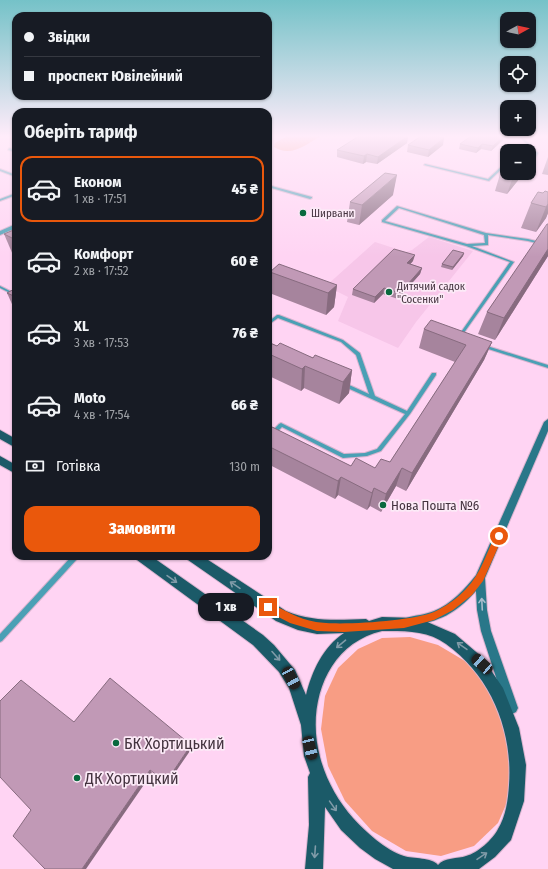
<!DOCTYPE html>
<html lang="uk">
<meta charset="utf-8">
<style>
body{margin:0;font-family:"Fira Sans Condensed",sans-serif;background:#20242c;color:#f1f3f6;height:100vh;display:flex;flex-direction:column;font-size:15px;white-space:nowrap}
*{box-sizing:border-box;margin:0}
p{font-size:13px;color:#9ea1a6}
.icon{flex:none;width:22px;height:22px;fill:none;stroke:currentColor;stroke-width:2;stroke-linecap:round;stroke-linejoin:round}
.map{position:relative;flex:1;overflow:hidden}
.side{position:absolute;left:12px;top:108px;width:260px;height:452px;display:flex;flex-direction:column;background:#171b24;border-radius:12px;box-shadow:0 1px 3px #0004}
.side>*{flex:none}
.guide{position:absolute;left:12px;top:12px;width:260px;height:88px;border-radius:12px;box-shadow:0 1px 3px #0004;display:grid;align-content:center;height:88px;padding:0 12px;background:#171b24}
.needle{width:26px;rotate:82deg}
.tools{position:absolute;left:500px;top:12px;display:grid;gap:8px}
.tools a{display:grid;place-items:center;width:36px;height:36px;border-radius:8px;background:#171b24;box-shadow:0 1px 3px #0004;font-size:20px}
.end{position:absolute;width:18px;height:18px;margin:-9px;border:5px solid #ea580c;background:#fff;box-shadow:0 0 0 2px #fff}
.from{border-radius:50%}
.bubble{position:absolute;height:28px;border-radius:12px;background:#171b24;box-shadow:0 1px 3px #0004;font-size:13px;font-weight:800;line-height:28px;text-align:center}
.car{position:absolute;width:12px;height:24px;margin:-12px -6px;border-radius:5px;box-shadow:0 0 3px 1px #0007;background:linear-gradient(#222 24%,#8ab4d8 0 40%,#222 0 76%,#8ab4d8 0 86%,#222 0)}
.guide b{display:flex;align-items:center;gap:14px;height:38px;font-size:15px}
.guide b+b{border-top:1px solid #363941}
.guide i{width:10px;height:10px;background:#f1f3f6}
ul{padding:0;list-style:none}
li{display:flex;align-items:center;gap:12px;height:66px;margin:0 8px 6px;padding:0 4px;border:2px solid transparent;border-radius:12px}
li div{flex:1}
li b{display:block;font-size:15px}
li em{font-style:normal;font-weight:800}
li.current{border-color:#ea580c}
li>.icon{width:36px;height:36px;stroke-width:1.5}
h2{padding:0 12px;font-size:18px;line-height:48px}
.pay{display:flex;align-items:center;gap:10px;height:44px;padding:0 12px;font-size:15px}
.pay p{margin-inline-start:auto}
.cta{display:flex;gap:8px;margin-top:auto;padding:8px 12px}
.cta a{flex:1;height:46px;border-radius:12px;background:#ea580c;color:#fff;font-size:16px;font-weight:800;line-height:46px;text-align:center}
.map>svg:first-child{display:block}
.built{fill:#f7c6e9}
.green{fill:#f89d84}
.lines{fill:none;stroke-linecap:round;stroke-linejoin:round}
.service-casing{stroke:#dab4cf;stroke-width:2}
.tertiary-casing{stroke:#dab4cf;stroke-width:2}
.secondary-casing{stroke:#dab4cf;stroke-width:2}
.primary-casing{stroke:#dab4cf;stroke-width:2}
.service{fill:#4aa0b5;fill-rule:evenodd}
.tertiary{fill:#4aa0b5;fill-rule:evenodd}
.secondary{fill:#297789;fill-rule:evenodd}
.primary{fill:#1b5a68;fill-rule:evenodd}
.wall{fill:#a6849d}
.shaded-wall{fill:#876b7f}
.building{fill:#c199b6;stroke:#876b7f}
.oneway{stroke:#809ba8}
.oneway2{stroke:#a8bccb}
.route{fill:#ea580c}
.poi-dot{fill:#09693e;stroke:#fceaf7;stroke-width:1.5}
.labels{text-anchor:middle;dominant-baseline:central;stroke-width:3.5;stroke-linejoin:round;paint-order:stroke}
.far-poi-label{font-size:11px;fill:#44333f;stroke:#fceaf7;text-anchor:start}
.poi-label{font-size:13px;fill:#44333f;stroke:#fceaf7;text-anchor:start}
.near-poi-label{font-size:16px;fill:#44333f;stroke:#fceaf7;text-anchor:start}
</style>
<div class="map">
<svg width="548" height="869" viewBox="0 0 548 869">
<rect width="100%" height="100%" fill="#ffd4f3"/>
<!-- built -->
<path class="built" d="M429 237 473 251 416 322 398 348 338 321 348 297 326 286 375 242 406 252 412 250Z"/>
<!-- green -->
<g class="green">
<path d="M287 136H321C307 144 291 158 274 147L275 143Z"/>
<path d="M410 637 438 645 465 661 488 687 505 718 512 791 498 823 474 846 441 856 406 851 372 831 345 801 328 766 321 729 325 696 338 668 358 649 382 638Z"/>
</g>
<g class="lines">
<!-- service casing -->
<g class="service-casing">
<g id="service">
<path d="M519 136H521L538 153 535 159 529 160V158L533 157 536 154Z"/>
<path d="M9 148 16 150V152L8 150Z"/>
<path d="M506 162H507V164L489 181 424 165 425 164 488 179Z"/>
<path d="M0 169 16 175V177L0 171Z"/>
<path d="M268 185 312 197V198L310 199 268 187Z"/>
<path d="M16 193V195L0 201V199Z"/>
<path d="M397 206 486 233 528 239 548 244V246L528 241 488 235V245L472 246 514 262 461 337H459V335L510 262 466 246 382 222V220ZM399 208 484 235 485 243 467 244 385 221Z"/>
<path d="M0 286 16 294V296L0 288Z"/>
<path d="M277 315H279L343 340 360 353 375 396 407 411 432 373H436V375L410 414 381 451 367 456 343 458 341 457 282 427 270 439 268 440V435L279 424 281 423 344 454 365 453 377 449 405 414 343 386V384H347L369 394 356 355 341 342 278 318 268 325V322Z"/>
<path d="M482 345H484L548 365V368L482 347Z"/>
<path d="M72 556H79L78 558 2 641 0 642V634Z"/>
</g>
</g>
<!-- tertiary casing -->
<g class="tertiary-casing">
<path id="tertiary" d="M16 224V228L0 235V231Z"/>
</g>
<!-- secondary casing -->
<g class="secondary-casing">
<path id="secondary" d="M548 419V431L485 578 487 610 491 631 518 708 516 712 512 714 508 712 506 708 481 631 477 610 476 591C454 615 441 620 410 627L406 626 405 622 406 618C415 615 425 615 434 611 451 604 465 589 476 575L544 422Z"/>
</g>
<!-- primary casing -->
<g class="primary-casing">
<g id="primary">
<path d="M0 430 16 439V448L0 439Z"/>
<path d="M0 456 16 465V474L0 465Z"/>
<path d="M135 556H151L263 635 274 645 295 670 306 695C312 671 323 647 344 633L317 634 298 630 276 621 188 560 186 556H202L286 611C313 622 337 620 366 619L369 621 382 617 418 618 455 634 482 657 503 688 519 728 526 765 524 801 511 840 495 857 479 869H393L375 859 360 848 341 830 325 807 323 869H305L309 825 308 777 310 773 304 756 301 725 289 688 279 672 253 645 137 560ZM382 631C404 631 427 630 446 644 491 676 513 731 509 785 508 800 506 816 498 829 493 839 478 853 466 856 458 859 444 857 438 865 432 857 413 859 404 856 385 850 366 832 353 818 338 801 326 780 320 757 306 706 326 644 382 631Z"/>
</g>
</g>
<!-- service -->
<use href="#service" class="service"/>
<!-- tertiary -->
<use href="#tertiary" class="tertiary"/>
<!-- secondary -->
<use href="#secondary" class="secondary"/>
<!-- primary -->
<use href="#primary" class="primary"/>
</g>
<!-- wall -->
<g class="wall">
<path d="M408 136 407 143 377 164 366 162 363 164 337 157V150Z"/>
<path d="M503 140 491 151 481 149 476 153 459 149 460 144Z"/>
<path d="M408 145H443L428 157 407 152Z"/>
<path d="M548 157V175L542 174Z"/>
<path d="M507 165V173H524L507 194 495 191 501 171Z"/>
<path d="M548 192V213L546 218 536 232 521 228 531 203 543 193Z"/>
<path d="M393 195 359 225 347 222 350 202Z"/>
<path d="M548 224V256L495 340 478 334 487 312Z"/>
<path d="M16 229V257L13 255 4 234Z"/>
<path d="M464 253 463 256 452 270 441 267 442 264Z"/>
<path d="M413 261 410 264 422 268 420 274 398 299 383 294 374 303 352 295 353 289Z"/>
<path d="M268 271 337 285 334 307 326 315 272 294 268 298Z"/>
<path d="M16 288V313L7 293Z"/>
<path d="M424 329 492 342 484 360 406 491 396 486 381 512 370 506 367 510 338 495 335 499 268 464V425L351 466 375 468 390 462 455 362 419 348Z"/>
<path d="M268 342 277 346 352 370 349 393 339 404 304 388 301 391 269 376Z"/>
</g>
<!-- shaded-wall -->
<g class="shaded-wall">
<path d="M408 136 407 143 377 164 378 157Z"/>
<path d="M504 136 503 140 491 151 493 146Z"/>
<path d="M444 138 443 145 428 157 429 150Z"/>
<path d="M482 144 481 149 476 153 478 148Z"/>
<path d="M534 151 529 165V157Z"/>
<path d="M367 154 366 162 363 164 364 156Z"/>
<path d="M515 173H524L507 194 514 174Z"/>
<path d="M397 175 393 195 359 225 362 205Z"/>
<path d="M548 204V213L546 218 536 232 546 207Z"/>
<path d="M548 249V256L495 340 504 318Z"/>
<path d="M464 253 463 256 452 270 453 267Z"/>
<path d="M415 255 413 261 406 269 407 263Z"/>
<path d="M422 268 420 274 398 299 400 293Z"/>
<path d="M272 272V294L268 298V276Z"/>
<path d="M337 285 334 307 326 315 328 293Z"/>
<path d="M384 288 383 294 374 303 375 297Z"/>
<path d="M492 342 484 360 406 491 412 473Z"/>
<path d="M268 354H269V376L268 377Z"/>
<path d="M305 366 304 388 301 391 302 369Z"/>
<path d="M352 370 349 393 339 404 343 382Z"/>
<path d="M402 468 396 486 381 512 386 494Z"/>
<path d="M341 477 338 495 335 499 338 481Z"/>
<path d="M374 488 370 506 367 510 372 493Z"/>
<path d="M191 745 192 748 168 783 166 782Z"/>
<path d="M150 770 152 773 86 869H82Z"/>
</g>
<!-- building -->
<g class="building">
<path d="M359 136H408L378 157 367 154 364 156 337 150Z"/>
<path d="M421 136H434L444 138 429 150 408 145Z"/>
<path d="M471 136H504L493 146 482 144 478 148 460 144Z"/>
<path d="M522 148 534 151 529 157V151H520Z"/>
<path d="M507 165V172L501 171Z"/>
<path d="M385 173 397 175 362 205 350 202Z"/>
<path d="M545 191 548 192V204L546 207 531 203 538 192 543 193Z"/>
<path d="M547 224H548V249L504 318 487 312Z"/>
<path d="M16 229V240L4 234Z"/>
<path d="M394 249 415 255 407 263 422 268 400 293 384 288 375 297 353 289Z"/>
<path d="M453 250 464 253 453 267 442 264Z"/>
<path d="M279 264 337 285 328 293 270 272Z"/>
<path d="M268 271 272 272 268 276Z"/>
<path d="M16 288V297L7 293Z"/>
<path d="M431 320 492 342 412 473 402 468 386 494 374 488 372 493 341 477 338 481 268 446V425L351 466 356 458 375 468 381 459 390 462 466 345 424 329Z"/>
<path d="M268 342 277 346 280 343 313 358 315 355 352 370 343 382 305 366 302 369 269 354H268Z"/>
<path d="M110 678 191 745 166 782 150 770 82 869H45L13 836 31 810 0 777V701L21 680 74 722Z"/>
</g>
<!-- one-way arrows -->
<defs><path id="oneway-shaft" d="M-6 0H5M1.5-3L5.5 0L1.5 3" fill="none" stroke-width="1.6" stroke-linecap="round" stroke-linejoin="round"/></defs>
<g class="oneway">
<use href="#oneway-shaft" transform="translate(172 579) rotate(35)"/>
<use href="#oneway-shaft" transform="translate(235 585) rotate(-146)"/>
<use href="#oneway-shaft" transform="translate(341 644) rotate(140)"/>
<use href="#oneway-shaft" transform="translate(462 646) rotate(-145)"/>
<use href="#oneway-shaft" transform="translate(276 656) rotate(48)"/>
<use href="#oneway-shaft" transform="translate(333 806) rotate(55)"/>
<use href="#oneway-shaft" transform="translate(315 852) rotate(94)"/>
<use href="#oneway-shaft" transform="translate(482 856) rotate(-34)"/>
</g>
<use class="oneway2" href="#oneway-shaft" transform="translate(482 604) rotate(-93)"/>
<!-- sky -->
<linearGradient id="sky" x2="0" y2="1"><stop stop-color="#75c2c8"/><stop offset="0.53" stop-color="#ffecfa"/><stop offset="1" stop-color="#ffecfa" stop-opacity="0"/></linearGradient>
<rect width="548" height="257" fill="url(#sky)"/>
<!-- route -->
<path class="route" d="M499 532 503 536 483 581 472 595 453 610 434 620 404 628 344 632 317 631 290 623 265 610 264 607 265 604 268 603C286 610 297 619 316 622 339 626 413 621 434 612 445 607 458 598 466 589 481 574 487 552 496 533Z"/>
<!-- markers -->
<g class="poi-dot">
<circle cx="303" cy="213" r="4"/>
<circle cx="389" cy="292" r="4"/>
<circle cx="383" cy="505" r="4"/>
<circle cx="116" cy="743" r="4"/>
<circle cx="77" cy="778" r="4"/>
</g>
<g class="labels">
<!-- far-poi labels -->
<g class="far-poi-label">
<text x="311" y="213">Ширвани</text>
<text x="397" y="286">Дитячий садок<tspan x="397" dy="13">"Сосенки"</tspan></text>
</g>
<!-- poi labels -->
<g class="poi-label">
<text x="391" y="505">Нова Пошта №6</text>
</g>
<!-- near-poi labels -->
<g class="near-poi-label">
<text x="124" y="743">БК Хортицький</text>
<text x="85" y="778">ДК Хортицкий</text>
</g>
</g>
</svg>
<div class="tools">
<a><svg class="needle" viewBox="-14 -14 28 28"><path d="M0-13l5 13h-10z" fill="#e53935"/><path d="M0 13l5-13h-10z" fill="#9ea1a6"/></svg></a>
<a><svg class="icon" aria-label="locate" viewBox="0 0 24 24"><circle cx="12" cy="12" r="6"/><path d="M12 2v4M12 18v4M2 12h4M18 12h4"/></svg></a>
<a>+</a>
<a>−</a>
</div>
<i class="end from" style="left:499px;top:536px"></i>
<i class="end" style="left:268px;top:607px"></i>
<div class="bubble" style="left:198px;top:593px;width:56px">1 хв</div>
<i class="car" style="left:482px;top:664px;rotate:312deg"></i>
<i class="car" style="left:291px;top:678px;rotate:152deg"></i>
<i class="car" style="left:310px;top:748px;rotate:166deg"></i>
<div class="guide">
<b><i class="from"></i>Звідки</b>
<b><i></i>проспект Ювілейний</b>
</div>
<section class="side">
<h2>Оберіть тариф</h2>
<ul>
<li class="current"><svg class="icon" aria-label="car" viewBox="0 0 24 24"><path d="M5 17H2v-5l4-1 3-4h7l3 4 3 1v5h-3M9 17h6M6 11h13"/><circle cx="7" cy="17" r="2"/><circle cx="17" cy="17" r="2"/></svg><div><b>Економ</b><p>1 хв · 17:51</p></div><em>45 ₴</em></li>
<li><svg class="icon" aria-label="car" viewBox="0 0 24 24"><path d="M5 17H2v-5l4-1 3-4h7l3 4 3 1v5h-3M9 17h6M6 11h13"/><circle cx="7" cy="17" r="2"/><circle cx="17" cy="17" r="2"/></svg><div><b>Комфорт</b><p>2 хв · 17:52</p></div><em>60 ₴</em></li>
<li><svg class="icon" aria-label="car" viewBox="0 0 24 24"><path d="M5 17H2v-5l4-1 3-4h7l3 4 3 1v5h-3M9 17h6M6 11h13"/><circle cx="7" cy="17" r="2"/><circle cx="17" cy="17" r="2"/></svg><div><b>XL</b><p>3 хв · 17:53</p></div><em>76 ₴</em></li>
<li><svg class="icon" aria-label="car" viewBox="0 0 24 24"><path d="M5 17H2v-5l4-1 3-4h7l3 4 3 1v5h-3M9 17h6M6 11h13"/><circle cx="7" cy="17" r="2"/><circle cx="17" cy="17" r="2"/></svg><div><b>Moto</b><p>4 хв · 17:54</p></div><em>66 ₴</em></li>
</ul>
<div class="pay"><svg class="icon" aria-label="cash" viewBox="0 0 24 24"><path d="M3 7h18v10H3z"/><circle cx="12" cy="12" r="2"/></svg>Готівка<p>130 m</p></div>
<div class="cta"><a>Замовити</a></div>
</section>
</div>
